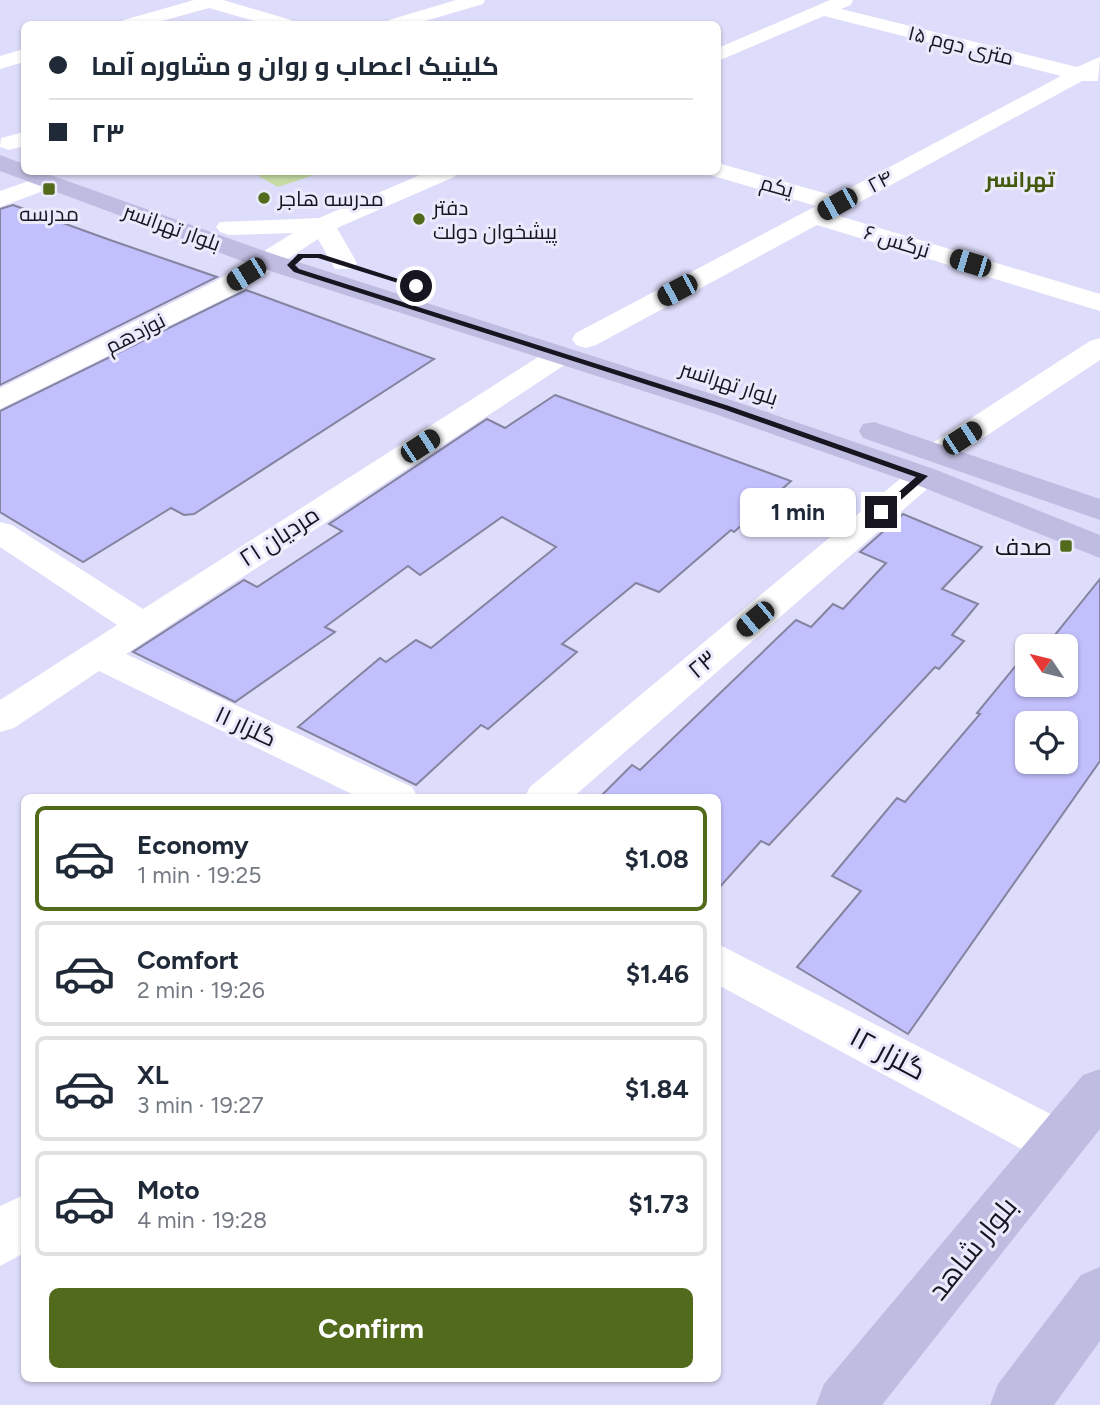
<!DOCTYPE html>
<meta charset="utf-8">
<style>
body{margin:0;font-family:Figtree,Cairo,sans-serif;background:#f6f6f7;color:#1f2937;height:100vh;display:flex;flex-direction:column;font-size:26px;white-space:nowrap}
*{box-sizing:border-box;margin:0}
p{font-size:23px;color:#747a83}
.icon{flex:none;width:38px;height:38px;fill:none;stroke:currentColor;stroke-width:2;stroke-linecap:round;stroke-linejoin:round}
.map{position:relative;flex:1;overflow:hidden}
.side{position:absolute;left:21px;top:794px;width:700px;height:588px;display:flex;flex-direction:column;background:#fff;border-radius:10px;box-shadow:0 2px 5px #0004}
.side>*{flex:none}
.guide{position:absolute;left:21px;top:21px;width:700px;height:154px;border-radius:10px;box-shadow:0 2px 5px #0004;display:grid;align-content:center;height:154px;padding:0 28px;background:#fff}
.needle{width:46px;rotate:305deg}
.fabs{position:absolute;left:1015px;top:634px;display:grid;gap:14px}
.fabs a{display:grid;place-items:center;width:63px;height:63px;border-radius:10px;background:#fff;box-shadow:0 2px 5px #0004;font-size:35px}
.end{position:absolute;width:32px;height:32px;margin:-16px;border:9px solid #161520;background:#fff;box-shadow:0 0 0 4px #fff}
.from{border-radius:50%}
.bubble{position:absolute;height:49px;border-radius:10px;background:#fff;box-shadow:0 2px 5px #0004;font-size:23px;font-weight:700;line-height:49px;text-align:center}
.car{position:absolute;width:21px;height:42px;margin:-21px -10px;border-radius:9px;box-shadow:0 0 5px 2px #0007;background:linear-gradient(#222 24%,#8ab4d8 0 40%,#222 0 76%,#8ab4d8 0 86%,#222 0)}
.guide b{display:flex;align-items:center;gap:24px;height:66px;font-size:26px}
.guide b+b{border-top:2px solid #e0e1e3}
.guide i{width:18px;height:18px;background:#1f2937}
ul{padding:12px 0 0;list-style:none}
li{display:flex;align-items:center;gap:21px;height:105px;margin:0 14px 10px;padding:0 14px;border:4px solid #e0e1e3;border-radius:10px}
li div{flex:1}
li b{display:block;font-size:26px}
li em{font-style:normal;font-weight:700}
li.on{border-color:#526a1b}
li>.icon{width:63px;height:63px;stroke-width:1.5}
.action{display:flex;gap:14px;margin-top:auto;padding:14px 28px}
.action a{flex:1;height:80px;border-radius:10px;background:#526a1b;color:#fff;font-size:28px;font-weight:700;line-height:80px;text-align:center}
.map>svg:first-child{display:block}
.green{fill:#c6dca4}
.building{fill:#c2bffd;stroke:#8584a0;stroke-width:2;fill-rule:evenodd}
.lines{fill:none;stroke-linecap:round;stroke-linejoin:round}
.minor{fill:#fff;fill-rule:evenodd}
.major{fill:#bfbce1;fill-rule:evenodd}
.route{fill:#161520}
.poi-dot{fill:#526a1b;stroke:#ebeafd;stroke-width:2.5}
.labels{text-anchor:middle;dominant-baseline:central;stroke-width:6;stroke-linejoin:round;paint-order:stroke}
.far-street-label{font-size:21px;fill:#161520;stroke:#ebeafd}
.far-neighbourhood-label{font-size:21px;font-weight:bold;fill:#43590e;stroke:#ebeafd}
.far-poi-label{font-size:21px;fill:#161520;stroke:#ebeafd;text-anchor:start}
.street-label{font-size:24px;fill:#161520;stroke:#ebeafd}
.poi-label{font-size:24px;fill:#161520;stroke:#ebeafd;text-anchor:end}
.near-street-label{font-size:28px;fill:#161520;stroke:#ebeafd}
</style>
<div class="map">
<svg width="1100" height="1405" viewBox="0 0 1100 1405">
<rect width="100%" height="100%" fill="#dddcfa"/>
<!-- green -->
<path class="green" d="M258 172H323L278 187 253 173Z"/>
<!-- building -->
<g class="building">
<path d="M13 205 110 240 217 277 0 385V209Z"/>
<path d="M246 290 434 359 194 514 184 515 171 508 83 562 0 512V411Z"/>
<path d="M555 395 791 481 734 532 731 530 659 592 636 583 562 644 577 652 488 729 481 725 416 785 298 727 380 658 386 662 416 640 431 648 556 547 502 517 420 575 408 566 325 627 335 632 235 702 133 652 244 580 257 587 298 560 342 531 329 524 487 419 505 428Z"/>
<path d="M903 514 982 547 942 589 978 604 952 635 964 641 939 669 935 667 769 845 761 841 718 889V798H599L632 765 640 770 796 620 811 627 833 604 843 609 886 563 860 552Z"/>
<path d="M1100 579V761L908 1034 797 967 861 891 832 876 897 798 905 802 980 714 977 713 1027 652V684H1066V646H1046ZM1027 723H1066V761H1027Z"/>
</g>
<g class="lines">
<!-- minor -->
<g class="minor">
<path d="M194 0H223L291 20 294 24H265L209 8 151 24H121L124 20Z"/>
<path d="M456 0H485L483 4 415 24H386L389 20Z"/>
<path d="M830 0H853L851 5 841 9 1077 67 1100 57 1098 81H1082L836 215 1100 294V311L817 225 596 345 586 348 576 345 572 339 576 333 816 206 710 175 707 172H718V163L835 196 1061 76 824 16 718 61V48Z"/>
<path d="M24 49V62L0 69V56Z"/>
<path d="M24 132V146L9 150 0 147 1 138Z"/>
<path d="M427 172H458L454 177 337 228 357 263 353 269H335L318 239 236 293 0 409V388L216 281 293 233 229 235 220 232 216 227 220 222 319 218Z"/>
<path d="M46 175 54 177 58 182 54 187 0 207V191Z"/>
<path d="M1100 338V360L950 460 939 462 928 460 923 453 928 446 1090 341Z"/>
<path d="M559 347 569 350 573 356 569 362 126 654 412 787 418 798H360L99 671 14 728 0 732V700L117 625 0 547V522L12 525 143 609 549 350Z"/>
<path d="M923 466 934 469 939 476 934 483 572 798H524L530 787 912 469Z"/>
<path d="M718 944 1076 1127 1083 1143 1076 1159 1058 1166 1040 1159 718 985Z"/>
<path d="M24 1195V1253L0 1266V1206Z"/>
</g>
<!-- major -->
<g class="major">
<path d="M0 155 24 164V172H42L276 255 737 402 934 469 1100 535V558L912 483 715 414 258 267 0 171Z"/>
<path d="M874 422 1100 499V520L863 438 859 431 863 424Z"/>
<path d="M1100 1069V1129L882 1405H816L824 1384 1083 1075Z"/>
<path d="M1100 1267V1341L1054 1405H990L998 1384 1081 1275Z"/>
</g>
</g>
<!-- route -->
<path class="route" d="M298 254H321L420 286 414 288 318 258H303L295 265 299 269 729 406 928 476 885 514H878V510L916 477 723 409 294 272 287 265Z"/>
<!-- markers -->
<g class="poi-dot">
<rect x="42" y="182" width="14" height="14" rx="3.5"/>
<circle cx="264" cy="198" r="7"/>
<circle cx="419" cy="219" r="7"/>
<rect x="1059" y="539" width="14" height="14" rx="3.5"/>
</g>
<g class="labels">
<!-- far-street labels -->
<g class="far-street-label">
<text transform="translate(961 45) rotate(14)">۱۵ متری دوم</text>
<text transform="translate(880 181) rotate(-28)">۲۴</text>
<text transform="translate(777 186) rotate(16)">یکم</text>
<text transform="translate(172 227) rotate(20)">بلوار تهرانسر</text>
<text transform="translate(897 241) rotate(17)">نرگس ۶</text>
<text transform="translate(135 333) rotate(-27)">نوزدهم</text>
<text transform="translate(729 383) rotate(18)">بلوار تهرانسر</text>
</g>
<!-- far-neighbourhood labels -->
<g class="far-neighbourhood-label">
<text x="1020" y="179">تهرانسر</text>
</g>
<!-- far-poi labels -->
<g class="far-poi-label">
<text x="278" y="198">مدرسه هاجر</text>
<text x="433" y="207">دفتر<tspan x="433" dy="24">پیشخوان دولت</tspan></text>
<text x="49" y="213" text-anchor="middle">مدرسه</text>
</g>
<!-- street labels -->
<g class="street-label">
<text transform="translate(279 536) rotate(-33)">۲۱ مردیان</text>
<text transform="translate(702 664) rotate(-40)">۲۳</text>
<text transform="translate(246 726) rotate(25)">گلزار ۱۱</text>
</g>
<!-- poi labels -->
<g class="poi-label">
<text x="1052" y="546">صدف</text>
</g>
<!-- near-street labels -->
<g class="near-street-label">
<text transform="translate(888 1053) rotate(28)">گلزار ۱۲</text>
<text transform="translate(972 1248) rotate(-51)">بلوار شاهد</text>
</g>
</g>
</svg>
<div class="fabs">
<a><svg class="needle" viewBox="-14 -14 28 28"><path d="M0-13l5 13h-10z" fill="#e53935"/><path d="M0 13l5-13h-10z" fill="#747a83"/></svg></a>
<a><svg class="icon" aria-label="locate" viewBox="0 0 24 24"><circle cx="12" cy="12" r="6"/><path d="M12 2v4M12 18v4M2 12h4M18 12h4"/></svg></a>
</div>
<i class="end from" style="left:416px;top:286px"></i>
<i class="end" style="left:881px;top:512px"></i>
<div class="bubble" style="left:740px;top:488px;width:116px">1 min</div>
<i class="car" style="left:837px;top:204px;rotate:241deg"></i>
<i class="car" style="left:970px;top:263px;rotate:287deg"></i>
<i class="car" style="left:246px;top:274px;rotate:238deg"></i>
<i class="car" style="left:677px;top:290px;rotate:242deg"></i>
<i class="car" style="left:962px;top:438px;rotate:57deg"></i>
<i class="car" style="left:420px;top:446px;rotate:57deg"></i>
<i class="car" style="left:755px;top:619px;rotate:230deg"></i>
<div class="guide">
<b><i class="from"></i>کلینیک اعصاب و روان و مشاوره آلما</b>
<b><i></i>۲۳</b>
</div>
<section class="side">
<ul>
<li class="on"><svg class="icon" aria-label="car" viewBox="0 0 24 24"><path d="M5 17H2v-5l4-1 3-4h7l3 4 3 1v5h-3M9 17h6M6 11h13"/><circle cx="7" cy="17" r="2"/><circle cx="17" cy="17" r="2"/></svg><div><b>Economy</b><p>1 min · 19:25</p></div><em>$1.08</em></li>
<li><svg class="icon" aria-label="car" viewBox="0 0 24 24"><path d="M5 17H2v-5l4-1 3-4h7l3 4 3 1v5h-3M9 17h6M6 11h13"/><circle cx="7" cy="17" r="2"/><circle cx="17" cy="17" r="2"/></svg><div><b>Comfort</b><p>2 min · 19:26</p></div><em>$1.46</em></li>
<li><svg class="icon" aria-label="car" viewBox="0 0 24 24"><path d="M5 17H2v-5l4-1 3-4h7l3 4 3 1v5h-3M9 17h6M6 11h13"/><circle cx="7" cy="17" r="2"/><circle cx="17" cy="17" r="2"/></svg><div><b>XL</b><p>3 min · 19:27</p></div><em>$1.84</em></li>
<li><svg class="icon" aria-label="car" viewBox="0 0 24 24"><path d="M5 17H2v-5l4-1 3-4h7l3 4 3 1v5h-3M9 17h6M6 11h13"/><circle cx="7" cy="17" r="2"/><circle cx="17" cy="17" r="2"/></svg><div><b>Moto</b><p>4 min · 19:28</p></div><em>$1.73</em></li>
</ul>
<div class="action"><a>Confirm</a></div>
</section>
</div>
